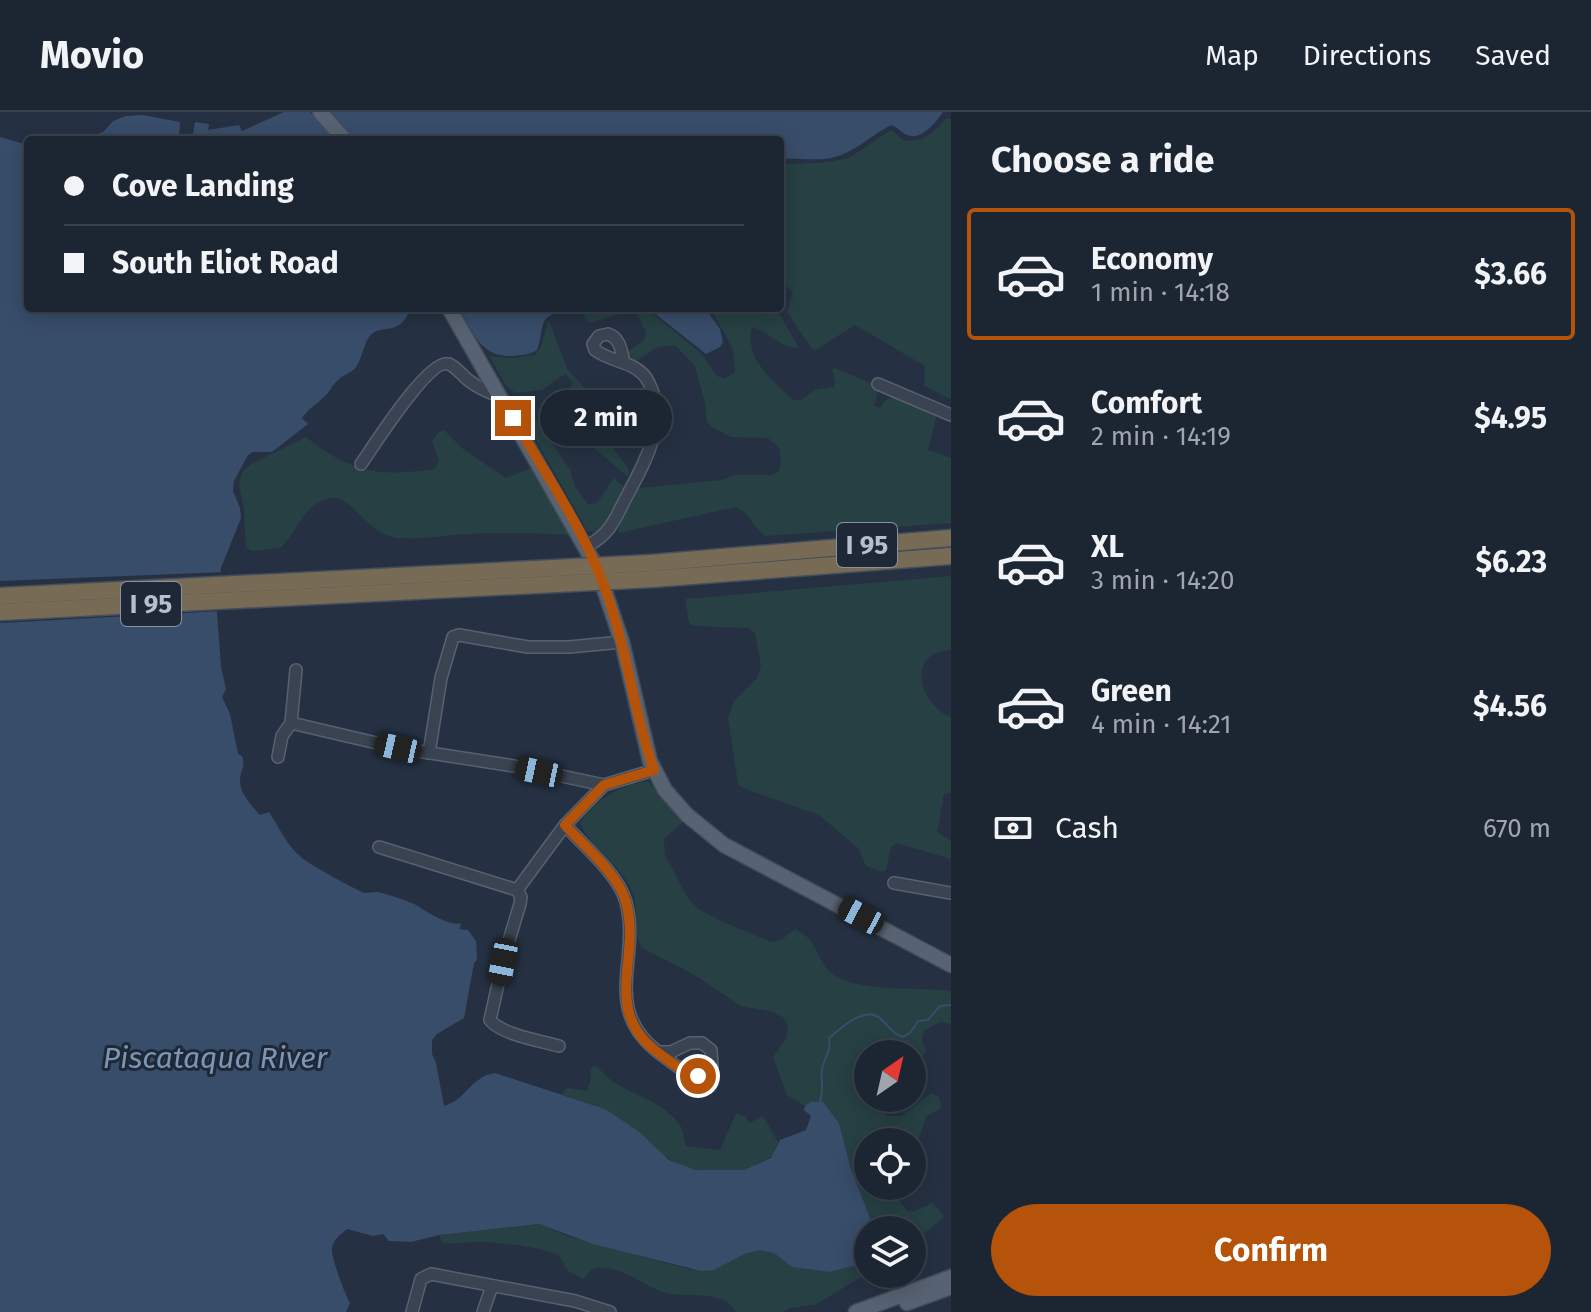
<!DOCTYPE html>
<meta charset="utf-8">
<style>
body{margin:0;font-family:"Fira Sans",sans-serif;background:#29313e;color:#f1f3f6;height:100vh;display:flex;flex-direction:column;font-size:30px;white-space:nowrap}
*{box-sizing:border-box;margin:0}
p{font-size:26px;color:#a0a5ac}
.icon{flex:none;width:44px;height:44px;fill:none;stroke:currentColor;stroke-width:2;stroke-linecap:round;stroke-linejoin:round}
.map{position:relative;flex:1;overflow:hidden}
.side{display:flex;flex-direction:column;background:#1c2532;width:640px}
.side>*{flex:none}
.top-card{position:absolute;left:24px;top:24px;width:760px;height:176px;border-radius:8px;box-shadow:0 4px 20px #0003,0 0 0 2px #3a424d;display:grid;align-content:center;height:176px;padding:0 40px;background:#1c2532}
.needle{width:52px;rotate:34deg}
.tools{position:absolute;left:854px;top:928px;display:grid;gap:16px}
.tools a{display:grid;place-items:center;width:72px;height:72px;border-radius:50%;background:#1c2532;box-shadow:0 4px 20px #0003,0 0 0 2px #3a424d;font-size:40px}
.end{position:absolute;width:36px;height:36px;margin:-18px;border:10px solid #b45309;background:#fff;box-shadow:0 0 0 4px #fff}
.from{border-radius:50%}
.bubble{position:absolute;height:56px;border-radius:28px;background:#1c2532;box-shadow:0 4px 20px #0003,0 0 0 2px #3a424d;font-size:26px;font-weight:700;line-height:56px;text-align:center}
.car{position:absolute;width:24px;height:48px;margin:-24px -12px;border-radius:10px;box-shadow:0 0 6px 2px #0007;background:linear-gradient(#222 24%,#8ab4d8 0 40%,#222 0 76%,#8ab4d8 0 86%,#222 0)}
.top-card b{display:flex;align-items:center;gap:28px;height:76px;font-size:30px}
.top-card b+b{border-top:2px solid #3a424d}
.top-card i{width:20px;height:20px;background:#f1f3f6}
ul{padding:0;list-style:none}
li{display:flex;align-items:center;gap:24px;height:132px;margin:0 16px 12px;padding:0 24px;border:4px solid transparent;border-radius:8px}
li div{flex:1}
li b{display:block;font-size:30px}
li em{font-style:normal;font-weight:700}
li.selected{border-color:#b45309}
li>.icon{width:72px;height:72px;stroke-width:1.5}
h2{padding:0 40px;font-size:36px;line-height:96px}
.pay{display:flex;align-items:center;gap:20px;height:88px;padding:0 40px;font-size:30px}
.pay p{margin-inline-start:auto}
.action{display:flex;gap:16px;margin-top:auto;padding:16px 40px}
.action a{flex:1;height:92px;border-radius:48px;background:#b45309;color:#fff;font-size:32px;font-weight:700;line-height:92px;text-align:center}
header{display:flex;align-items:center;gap:48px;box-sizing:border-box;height:112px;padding:0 40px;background:#1c2532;border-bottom:2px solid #3a424d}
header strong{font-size:38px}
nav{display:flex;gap:44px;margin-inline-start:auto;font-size:28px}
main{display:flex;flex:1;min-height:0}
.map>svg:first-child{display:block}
.green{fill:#274043}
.water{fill:#384d6a}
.pier{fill:#253142}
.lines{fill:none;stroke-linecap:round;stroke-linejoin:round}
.stream{stroke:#384d6a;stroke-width:2}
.minor-casing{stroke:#57616f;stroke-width:14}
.major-casing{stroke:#434c5b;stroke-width:17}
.highway-casing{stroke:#444e5c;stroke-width:19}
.minor{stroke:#394352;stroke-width:11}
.major{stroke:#576272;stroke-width:14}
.highway{stroke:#786b56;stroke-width:16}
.highway-bridge-casing{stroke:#444e5c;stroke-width:19;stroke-linecap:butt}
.highway-bridge{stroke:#786b56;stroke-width:16}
.route{stroke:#b45309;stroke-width:10}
.labels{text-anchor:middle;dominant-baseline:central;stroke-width:6;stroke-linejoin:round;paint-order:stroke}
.shield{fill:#1e2837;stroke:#88929f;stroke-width:2}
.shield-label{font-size:26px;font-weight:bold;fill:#b6bfcc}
.water-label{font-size:30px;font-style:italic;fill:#7c95b4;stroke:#1e2837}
</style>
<header>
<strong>Movio</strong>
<nav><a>Map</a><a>Directions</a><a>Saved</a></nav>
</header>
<main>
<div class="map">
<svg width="951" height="1200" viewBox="0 0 951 1200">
<rect width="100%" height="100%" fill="#253142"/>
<!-- green -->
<g class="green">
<path d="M946 7H951V286H949L924 274 925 254 855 213 816 238 812 237 787 200 793 179 780 170V53L829 50 849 46 889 19H893L904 29C924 30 933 21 946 7Z"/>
<path d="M611 196H646L702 242 717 264 724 267 735 260 733 237 710 196H776L799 236C780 236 769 220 752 215 744 248 772 267 793 288H801L815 278 834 275 835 270 832 258 834 256 873 272 878 279 874 294 880 296 886 288 893 284 937 302 928 338 951 346V411L765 424C753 415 750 401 736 395L618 421 619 415 639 376 722 368 735 363H771L778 360 781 352 780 337 768 326 731 325 712 315 707 310 705 291 695 254 675 233 658 235 635 249 627 240 643 229 646 221 635 198 589 211 583 203Z"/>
<path d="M549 208 567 257 595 286 597 302 606 327 629 357 628 365 593 335 584 315 566 288 564 281 573 271 565 262 542 278 516 281 507 275 489 244 509 246 535 243 540 236Z"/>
<path d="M527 295 570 358 575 375 588 392 597 391 614 366 624 375 605 417 593 420 587 419 520 299Z"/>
<path d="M444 318 463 337 506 366 533 355 572 423C536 421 502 420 467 422 445 423 420 428 398 426 367 423 352 383 332 386 303 390 299 419 280 436L252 439 246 436 244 399 239 371 242 360 253 351 306 325C351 361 379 365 435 357L439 349 432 329 439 320Z"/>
<path d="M951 464V538C906 539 918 593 951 605V681L944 682 937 720 951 729V747L897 731 891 735 886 758 882 760 866 754 858 736 819 703 743 676 738 672 728 606 734 589 757 566 761 554 755 521 748 516 694 514 689 511 685 487Z"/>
<path d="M648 669 684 709 664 727 665 743 689 788 700 798 721 809 771 830 781 828 795 817C800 820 807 824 810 828 818 838 820 851 830 860 854 881 918 875 951 879V912L940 910 924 919 922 928 926 939 924 943 912 948V942H868V986H880V996L887 1004H902L931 981 939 985 941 996 926 1005 919 1026 912 1033V1030H868V1041L864 1047 868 1057V1074H888L907 1099H915L932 1091 943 1102V1106L912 1131V1118H873L851 1057 839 1011 819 988 805 994 787 983 773 945 786 927 788 915 784 906 774 900 741 894 693 862 642 836C631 820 641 795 630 775 618 751 591 735 580 711 598 686 618 674 648 669Z"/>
<path d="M593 954 598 955C619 984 663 984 681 1015 684 1021 684 1028 686 1034L720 1038 736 1001 746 1005 749 1011 763 1004 778 1030 773 1044 744 1058 703 1059 682 1054 662 1043 651 1031 605 997 561 982 567 976 587 979 591 966 590 958Z"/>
<path d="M539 1112 570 1125 692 1158H714L745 1142 760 1138 774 1141 792 1155 830 1160 868 1150V1161L815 1193 790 1196 783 1200H736C725 1178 691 1185 671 1182 643 1177 622 1150 592 1157L584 1167 568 1159 559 1143C533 1134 503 1130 474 1130 462 1130 454 1133 442 1130L439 1123Z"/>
</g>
<!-- water -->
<g class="water">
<path d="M284 0H310L335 28H80L103 20 113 9 126 4 142 3 180 10 179 25 193 22 195 10 209 12 208 18 239 13 242 19Z"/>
<path d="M330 0H943C936 10 922 29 907 23 901 20 897 15 891 13 870 24 850 45 824 47 810 48 795 46 780 47V28H354Z"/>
<path d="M0 25 28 33V196H414V199L409 200C400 222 383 214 373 221 364 227 363 246 356 255 350 263 343 262 337 269 332 273 330 280 325 284 317 292 309 296 302 306L308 312 272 340H253L248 343 234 369 233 379 240 396 241 406 221 456 216 486 221 555 226 577 222 585 230 602 238 642 242 644C246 655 240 658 240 669 240 682 252 694 260 703L269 700C279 715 287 734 301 745 306 751 360 780 365 781 369 781 373 780 377 780 385 781 411 790 418 794 426 800 452 815 461 811L459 817 468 818 476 829 477 848 474 851 464 906 437 922 432 928V942L436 951 444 994C465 989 470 965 495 961L605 997 638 1019 669 1048 696 1058H744L771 1046 780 1028 806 1018 811 1004 804 998 805 994 811 990 822 989 839 1011 851 1057 871 1109 873 1118H868V1150L830 1160 792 1155 774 1141 760 1138 745 1142 714 1158 701 1159 593 1132 539 1112 439 1123 411 1130 389 1129 383 1122 373 1124 347 1117C340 1123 331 1129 332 1139 332 1147 345 1183 350 1191L346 1200H0Z"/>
<path d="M459 196H597C581 201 550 193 543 212 541 220 540 230 537 238 529 243 522 243 512 244 480 245 474 221 459 196Z"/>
<path d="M648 196H705L720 217 723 230 720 235 706 242Z"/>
</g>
<!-- pier -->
<path class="pier" d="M225 460 221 499 0 511V469Z"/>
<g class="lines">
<!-- stream -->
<path class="stream" d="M820 988C825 976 819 963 823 953 827 942 831 939 829 926 840 917 867 890 883 909 890 916 892 921 902 925L910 921 918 909 928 908 940 894 951 893"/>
<!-- minor casing -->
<g class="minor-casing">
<g id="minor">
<path d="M878 272 951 303"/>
<path d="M361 352C373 335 429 246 449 252 456 255 462 263 468 268 478 276 490 281 501 285"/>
<path d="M587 434C612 421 615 406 628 382 646 348 669 308 648 269 637 249 612 251 595 238L593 232 599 224 608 222C620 226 621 238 624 250"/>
<path d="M291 611 398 636 514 654 604 673 654 658"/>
<path d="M429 641 441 566 453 525 459 523 528 535H569L622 530"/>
<path d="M278 645 282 624 291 611 296 558"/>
<path d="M565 713C584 734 619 763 626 790 641 847 601 896 658 940"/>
<path d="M379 735 517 778 565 713 604 673"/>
<path d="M894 771 951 781"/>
<path d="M517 778 521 785 520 792 504 845 490 908C500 922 541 929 559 934"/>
<path d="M690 931H702L711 938 712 954C695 975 675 952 658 940H671Z"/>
<path d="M412 1200 421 1167 431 1162 575 1189 610 1200"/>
<path d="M483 1200 492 1174"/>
</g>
</g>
<!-- major casing -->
<g class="major-casing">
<g id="major">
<path d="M320 0 345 28"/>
<path d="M449 196 597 456 622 530 650 649 665 678 687 703 724 733 951 853"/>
<path d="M907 1191 951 1175"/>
<path d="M856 1200 951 1165"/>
</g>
</g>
<!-- highway casing -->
<g class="highway-casing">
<g id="highway">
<path d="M651 451 951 426"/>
<path d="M652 467 951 444"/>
<path d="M0 484 555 456"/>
<path d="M0 500 556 472"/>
</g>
</g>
<!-- minor -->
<use href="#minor" class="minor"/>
<!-- major -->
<use href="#major" class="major"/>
<!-- highway -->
<use href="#highway" class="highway"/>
<!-- highway-bridge casing -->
<g class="highway-bridge-casing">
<g id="highway-bridge">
<path d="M555 456 651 451"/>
<path d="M556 472 652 467"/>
</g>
</g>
<!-- highway-bridge -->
<use href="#highway-bridge" class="highway-bridge"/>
</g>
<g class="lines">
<!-- route -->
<path class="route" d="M513 306C547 364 587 422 608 485 628 542 634 602 654 658L604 673 565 713C584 734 619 763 626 790 642 848 599 899 661 943 672 951 685 962 698 964"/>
</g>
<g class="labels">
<!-- shield labels -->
<g class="shield">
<rect x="837" y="411" width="60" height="44" rx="6"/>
<rect x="121" y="470" width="60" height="44" rx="6"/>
</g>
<g class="shield-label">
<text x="867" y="433">I 95</text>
<text x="151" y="492">I 95</text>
</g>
<!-- water labels -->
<g class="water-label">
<text x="215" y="946">Piscataqua River</text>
</g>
</g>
</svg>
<div class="tools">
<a><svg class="needle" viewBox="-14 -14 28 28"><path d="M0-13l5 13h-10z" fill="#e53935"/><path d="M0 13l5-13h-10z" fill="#a0a5ac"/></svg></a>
<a><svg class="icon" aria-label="locate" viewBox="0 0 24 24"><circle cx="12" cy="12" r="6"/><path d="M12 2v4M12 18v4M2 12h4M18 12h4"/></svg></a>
<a><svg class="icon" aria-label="layers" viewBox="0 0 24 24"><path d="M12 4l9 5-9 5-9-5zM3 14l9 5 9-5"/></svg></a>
</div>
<i class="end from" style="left:698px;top:964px"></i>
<i class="end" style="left:513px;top:306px"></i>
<div class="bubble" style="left:540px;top:278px;width:132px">2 min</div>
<i class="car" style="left:398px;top:636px;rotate:283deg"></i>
<i class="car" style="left:539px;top:660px;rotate:282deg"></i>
<i class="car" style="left:861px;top:804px;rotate:298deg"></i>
<i class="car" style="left:503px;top:850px;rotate:191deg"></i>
<div class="top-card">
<b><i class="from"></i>Cove Landing</b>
<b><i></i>South Eliot Road</b>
</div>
</div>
<section class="side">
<h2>Choose a ride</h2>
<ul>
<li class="selected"><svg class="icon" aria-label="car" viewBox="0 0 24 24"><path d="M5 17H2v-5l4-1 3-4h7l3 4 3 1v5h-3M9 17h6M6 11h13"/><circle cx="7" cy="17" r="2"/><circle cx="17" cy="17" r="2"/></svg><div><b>Economy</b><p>1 min · 14:18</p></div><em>$3.66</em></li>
<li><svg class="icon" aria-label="car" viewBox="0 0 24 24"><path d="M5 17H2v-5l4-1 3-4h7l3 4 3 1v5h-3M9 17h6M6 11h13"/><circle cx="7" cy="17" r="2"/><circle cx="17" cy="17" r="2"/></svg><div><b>Comfort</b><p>2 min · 14:19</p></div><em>$4.95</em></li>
<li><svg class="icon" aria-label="car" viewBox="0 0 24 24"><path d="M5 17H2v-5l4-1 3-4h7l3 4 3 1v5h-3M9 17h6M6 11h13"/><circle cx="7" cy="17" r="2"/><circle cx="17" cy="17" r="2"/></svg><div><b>XL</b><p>3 min · 14:20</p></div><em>$6.23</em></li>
<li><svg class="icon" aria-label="car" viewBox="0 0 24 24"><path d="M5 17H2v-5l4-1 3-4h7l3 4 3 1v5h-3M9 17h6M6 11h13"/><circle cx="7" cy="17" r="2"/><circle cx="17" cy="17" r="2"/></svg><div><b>Green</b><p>4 min · 14:21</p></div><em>$4.56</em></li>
</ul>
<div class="pay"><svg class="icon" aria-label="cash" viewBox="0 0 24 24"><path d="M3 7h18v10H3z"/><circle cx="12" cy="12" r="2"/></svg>Cash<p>670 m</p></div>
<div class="action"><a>Confirm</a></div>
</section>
</main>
